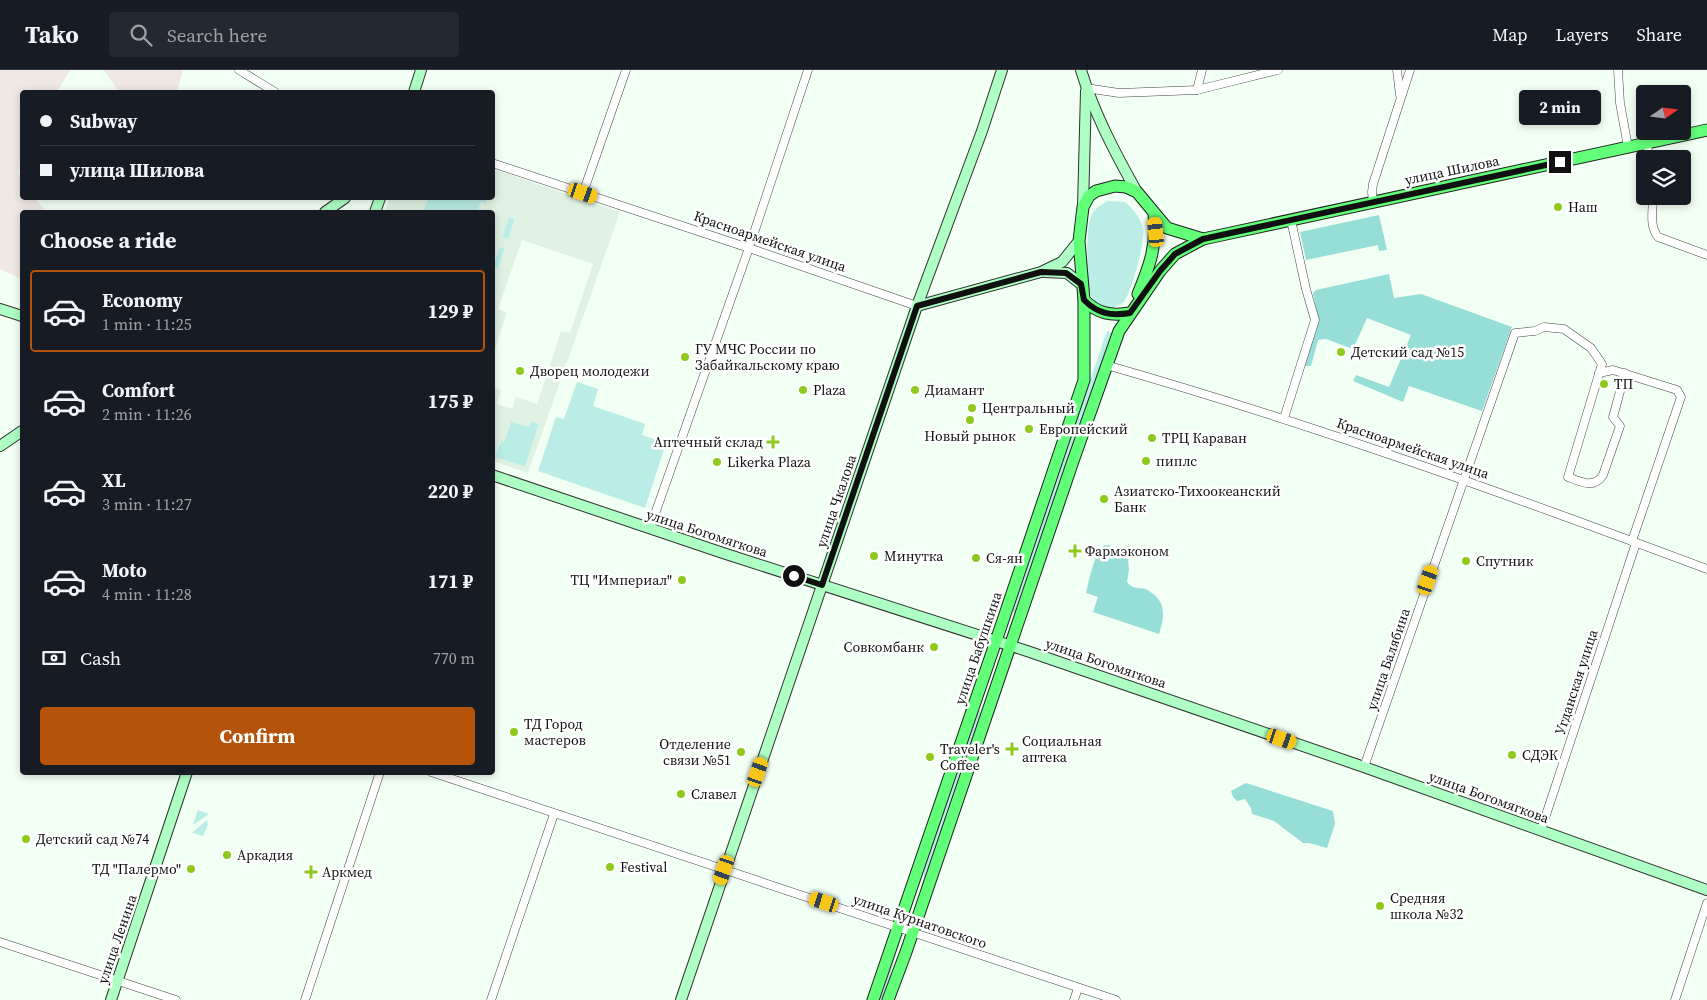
<!DOCTYPE html>
<meta charset="utf-8">
<style>
body{margin:0;font-family:"Source Serif 4",serif;background:#242831;color:#f1f3f6;height:100vh;display:flex;flex-direction:column;font-size:19px;white-space:nowrap}
*{box-sizing:border-box;margin:0}
p{font-size:16px;color:#9ea1a6}
.icon{flex:none;width:28px;height:28px;fill:none;stroke:currentColor;stroke-width:2;stroke-linecap:round;stroke-linejoin:round}
.map{position:relative;flex:1;overflow:hidden}
.details{position:absolute;left:20px;top:140px;width:475px;height:565px;display:flex;flex-direction:column;background:#171b24;border-radius:5px;box-shadow:0 2px 8px #0003}
.details>*{flex:none}
.guide{position:absolute;left:20px;top:20px;width:475px;height:110px;border-radius:5px;box-shadow:0 2px 8px #0003;display:grid;align-content:center;height:110px;padding:0 20px;background:#171b24}
.needle{width:32px;rotate:76deg}
.buttons{position:absolute;left:1636px;top:15px;display:grid;gap:10px}
.buttons a{display:grid;place-items:center;width:55px;height:55px;border-radius:5px;background:#171b24;box-shadow:0 2px 8px #0003;font-size:25px}
.end{position:absolute;width:22px;height:22px;margin:-11px;border:6px solid #101010;background:#fff;box-shadow:0 0 0 2px #fff}
.from{border-radius:50%}
.bubble{position:absolute;height:35px;border-radius:5px;background:#171b24;box-shadow:0 2px 8px #0003;font-size:16px;font-weight:700;line-height:35px;text-align:center}
.car{position:absolute;width:15px;height:30px;margin:-15px -8px;border-radius:6px;box-shadow:0 0 4px 1px #0007;background:linear-gradient(#f5c518 24%,#345 0 40%,#f5c518 0 76%,#345 0 86%,#f5c518 0)}
.guide b{display:flex;align-items:center;gap:18px;height:48px;font-size:19px}
.guide b+b{border-top:1px solid #363941}
.guide i{width:12px;height:12px;background:#f1f3f6}
ul{padding:0;list-style:none}
li{display:flex;align-items:center;gap:15px;height:82px;margin:0 10px 8px;padding:0 10px;border:2px solid transparent;border-radius:5px}
li div{flex:1}
li b{display:block;font-size:19px}
li em{font-style:normal;font-weight:700}
li.current{border-color:#b45309}
li>.icon{width:45px;height:45px;stroke-width:1.5}
h2{padding:0 20px;font-size:22px;line-height:60px}
.pay{display:flex;align-items:center;gap:12px;height:55px;padding:0 20px;font-size:19px}
.pay p{margin-inline-start:auto}
.cta{display:flex;gap:10px;margin-top:auto;padding:10px 20px}
.cta a{flex:1;height:58px;border-radius:5px;background:#b45309;color:#fff;font-size:20px;font-weight:700;line-height:58px;text-align:center}
header{display:flex;align-items:center;gap:30px;box-sizing:border-box;height:70px;padding:0 25px;background:#171b24;border-bottom:1px solid #363941}
header strong{font-size:24px}
nav{display:flex;gap:28px;margin-inline-start:auto;font-size:18px}
.search{width:350px;height:45px;background:#242831;display:flex;align-items:center;gap:12px;box-sizing:border-box;padding:0 18px;border-radius:5px;color:#9ea1a6;font-size:19px}
.map>svg:first-child{display:block}
.industrial{fill:#eee7e4}
.green{fill:#b9ede5}
.forest{fill:#97ded9}
.plaza{fill:#dff1e2;fill-rule:evenodd}
.lines{fill:none;stroke-linecap:round;stroke-linejoin:round}
.minor-casing{stroke:#434343;stroke-width:9}
.secondary-casing{stroke:#323232;stroke-width:12}
.primary-casing{stroke:#212121;stroke-width:13}
.minor{stroke:#fff;stroke-width:8}
.secondary{stroke:#adffc3;stroke-width:10}
.primary{stroke:#62ff78;stroke-width:11}
.route{stroke:#101010;stroke-width:6}
.poi-dot{fill:#90c91e;stroke:#fff;stroke-width:2}
.labels{text-anchor:middle;dominant-baseline:central;stroke-width:5;stroke-linejoin:round;paint-order:stroke}
.street-label{font-size:14px;fill:#101010;stroke:#fff}
.poi-label{font-size:14px;fill:#101010;stroke:#fff;text-anchor:start}
</style>
<header>
<strong>Tako</strong>
<div class="search"><svg class="icon" aria-label="search" viewBox="0 0 24 24"><circle cx="10" cy="10" r="6"/><path d="M15 15l6 6"/></svg>Search here</div>
<nav><a>Map</a><a>Layers</a><a>Share</a></nav>
</header>
<div class="map">
<svg width="1707" height="930" viewBox="0 0 1707 930">
<rect width="100%" height="100%" fill="#f2fff5"/>
<!-- industrial -->
<g class="industrial">
<path d="M0 0H70L57 22H22V87L18 102 22 109V128H35L46 142H22V209L0 199Z"/>
<path d="M104 0H183L177 22H119Z"/>
</g>
<!-- green -->
<g class="green">
<path d="M428 128H488L486 134 481 132 478 142H432L424 140Z"/>
<path d="M1107 131 1125 132C1133 139 1140 147 1143 158 1146 169 1132 220 1125 230 1122 235 1113 237 1108 239 1097 235 1093 230 1088 220 1088 204 1084 152 1094 141 1097 137 1103 134 1107 131Z"/>
<path d="M509 147 515 149 508 169 502 167Z"/>
<path d="M499 176 505 178 498 199 493 197Z"/>
<path d="M1107 261 1113 263 1017 543 1011 541Z"/>
<path d="M577 312 598 319 593 336 645 354 642 365 666 373 645 438 538 401 556 347 564 349Z"/>
<path d="M511 351 529 357 531 351 539 354 525 397 495 387 501 371 504 372Z"/>
<path d="M993 595 979 639 981 644 916 838 924 807V798Z"/>
<path d="M198 740 209 744 193 755Z"/>
<path d="M207 750 208 755 203 766 192 763Z"/>
<path d="M899 873 890 905 891 911 885 930H880Z"/>
</g>
<!-- forest -->
<g class="forest">
<path d="M1379 145 1387 180 1379 181 1378 175 1306 190 1300 162Z"/>
<path d="M1389 204 1394 228 1421 224 1512 257 1482 341 1409 316 1403 332 1353 311 1356 305 1389 317 1411 265 1367 248 1353 279 1326 269 1318 270 1311 296H1304L1318 248 1313 223 1316 220Z"/>
<path d="M1105 475C1113 475 1113 478 1118 483 1120 486 1125 488 1128 489L1129 500 1127 512C1133 520 1138 517 1146 519 1147 519 1151 523 1152 523 1167 534 1164 549 1159 564L1093 542 1098 527 1086 523C1089 511 1095 480 1105 475Z"/>
<path d="M1246 713 1333 741 1335 754 1327 778 1309 773H1303L1274 751 1252 744 1251 738 1245 729 1237 731 1233 727 1231 721Z"/>
</g>
<!-- plaza -->
<g class="plaza">
<path d="M493 99 620 142 528 403 493 391V317L501 320 497 334 512 339 516 327 537 334 561 261 570 263 593 194 522 170 498 239 507 242 493 285 492 142H478L481 132 486 134 488 128H492ZM509 147 515 149 508 169 502 167ZM499 177 505 179 498 199 493 197ZM511 351 529 357 531 351 539 354 525 397 495 387 500 371 504 372Z"/>
<path d="M390 128H428L424 140 432 142H385Z"/>
</g>
<g class="lines">
<!-- minor casing -->
<g class="minor-casing">
<g id="minor">
<path d="M239 0 275 22"/>
<path d="M1397 0 1400 25"/>
<path d="M1618 0 1620 33 1628 77"/>
<path d="M1086 18 1119 23 1197 20 1278 0"/>
<path d="M1197 20 1202 0"/>
<path d="M1646 73 1650 89"/>
<path d="M492 93 749 178 917 236"/>
<path d="M583 123 626 0"/>
<path d="M1653 126C1653 140 1649 156 1658 167L1707 185"/>
<path d="M1373 132 1372 122 1373 114 1410 0"/>
<path d="M1106 295C1310 353 1509 425 1707 499"/>
<path d="M1599 303 1613 300 1677 320 1681 327 1632 471"/>
<path d="M1284 348 1315 250 1306 219 1291 150"/>
<path d="M650 458 749 178 808 0"/>
<path d="M1364 697 1515 263 1535 261 1544 257 1564 259 1591 278 1602 294 1568 407C1581 412 1594 419 1603 405L1620 356 1613 347 1625 303"/>
<path d="M431 702 1116 930"/>
<path d="M1541 760 1636 473"/>
<path d="M0 872 176 930"/>
<path d="M305 930 380 702"/>
<path d="M491 930 554 744"/>
<path d="M1074 930 1078 918"/>
<path d="M1675 930 1707 833"/>
</g>
</g>
<!-- secondary casing -->
<g class="secondary-casing">
<g id="secondary">
<path d="M1081 0C1094 43 1115 83 1137 122"/>
<path d="M414 22 421 0"/>
<path d="M1083 137 1086 21"/>
<path d="M325 142 345 128"/>
<path d="M375 142 380 128"/>
<path d="M1045 202 1067 203 1081 214"/>
<path d="M917 236 1041 202 1062 192 1079 171"/>
<path d="M0 239 22 246"/>
<path d="M0 376 22 361"/>
<path d="M492 405 723 483 1027 581 1364 697 1707 820"/>
<path d="M111 930 187 702"/>
<path d="M681 930 917 236 982 61 1002 0"/>
</g>
</g>
<!-- primary casing -->
<g class="primary-casing">
<g id="primary">
<path d="M1138 224C1150 195 1157 176 1154 144"/>
<path d="M1084 230C1098 244 1111 246 1130 243"/>
<path d="M873 930 996 571 1084 310V230L1079 171 1083 137 1089 126 1096 121 1115 116 1126 117 1137 122 1167 158 1203 169"/>
<path d="M888 930 906 882 1072 394 1119 261 1160 201 1175 184 1203 169 1707 60"/>
</g>
</g>
<!-- minor -->
<use href="#minor" class="minor"/>
<!-- secondary -->
<use href="#secondary" class="secondary"/>
<!-- primary -->
<use href="#primary" class="primary"/>
</g>
<g class="lines">
<!-- route -->
<path class="route" d="M794 506 822 515 917 236 1041 202 1066 203 1081 214 1084 230C1098 244 1111 246 1130 243L1160 201 1175 184 1203 169 1560 92"/>
</g>
<!-- markers -->
<g class="poi-dot">
<circle cx="1558" cy="137" r="5"/>
<circle cx="1341" cy="282" r="5"/>
<circle cx="685" cy="287" r="5"/>
<circle cx="520" cy="301" r="5"/>
<circle cx="1604" cy="314" r="5"/>
<circle cx="803" cy="320" r="5"/>
<circle cx="915" cy="320" r="5"/>
<circle cx="972" cy="338" r="5"/>
<circle cx="970" cy="350" r="5"/>
<circle cx="1029" cy="359" r="5"/>
<circle cx="1152" cy="368" r="5"/>
<path d="M770.5 364.5h5v5h5v5h-5v5h-5v-5h-5v-5h5z"/>
<circle cx="1146" cy="391" r="5"/>
<circle cx="717" cy="392" r="5"/>
<circle cx="1104" cy="429" r="5"/>
<path d="M1072.5 473.5h5v5h5v5h-5v5h-5v-5h-5v-5h5z"/>
<circle cx="874" cy="486" r="5"/>
<circle cx="976" cy="488" r="5"/>
<circle cx="1466" cy="491" r="5"/>
<circle cx="682" cy="510" r="5"/>
<circle cx="934" cy="577" r="5"/>
<circle cx="514" cy="662" r="5"/>
<path d="M1009.5 671.5h5v5h5v5h-5v5h-5v-5h-5v-5h5z"/>
<circle cx="741" cy="682" r="5"/>
<circle cx="1512" cy="685" r="5"/>
<circle cx="930" cy="687" r="5"/>
<circle cx="681" cy="724" r="5"/>
<circle cx="26" cy="769" r="5"/>
<circle cx="227" cy="785" r="5"/>
<circle cx="610" cy="797" r="5"/>
<circle cx="191" cy="799" r="5"/>
<path d="M308.5 794.5h5v5h5v5h-5v5h-5v-5h-5v-5h5z"/>
<circle cx="1380" cy="836" r="5"/>
</g>
<g class="labels">
<!-- street labels -->
<g class="street-label">
<text transform="translate(1452 100) rotate(-12)">улица Шилова</text>
<text transform="translate(770 171) rotate(19)">Красноармейская улица</text>
<text transform="translate(1413 378) rotate(19)">Красноармейская улица</text>
<text transform="translate(836 431) rotate(-71)">улица Чкалова</text>
<text transform="translate(707 463) rotate(18)">улица Богомягкова</text>
<text transform="translate(978 578) rotate(-71)">улица Бабушкина</text>
<text transform="translate(1388 589) rotate(-71)">улица Балябина</text>
<text transform="translate(1106 593) rotate(19)">улица Богомягкова</text>
<text transform="translate(1576 612) rotate(-72)">Угданская улица</text>
<text transform="translate(1489 727) rotate(20)">улица Богомягкова</text>
<text transform="translate(920 851) rotate(19)">улица Курнатовского</text>
<text transform="translate(117 869) rotate(-71)">улица Ленина</text>
</g>
<!-- poi labels -->
<g class="poi-label">
<text x="1568" y="137">Наш</text>
<text x="695" y="279">ГУ МЧС России по<tspan x="695" dy="16">Забайкальскому краю</tspan></text>
<text x="1351" y="282">Детский сад №15</text>
<text x="530" y="301">Дворец молодежи</text>
<text x="1614" y="314">ТП</text>
<text x="813" y="320">Plaza</text>
<text x="925" y="320">Диамант</text>
<text x="982" y="338">Центральный</text>
<text x="1039" y="359">Европейский</text>
<text x="970" y="366" text-anchor="middle">Новый рынок</text>
<text x="1162" y="368">ТРЦ Караван</text>
<text x="763" y="372" text-anchor="end">Аптечный склад</text>
<text x="1156" y="391">пиплс</text>
<text x="727" y="392">Likerka Plaza</text>
<text x="1114" y="421">Азиатско-Тихоокеанский<tspan x="1114" dy="16">Банк</tspan></text>
<text x="1085" y="481">Фармэконом</text>
<text x="884" y="486">Минутка</text>
<text x="986" y="488">Ся-ян</text>
<text x="1476" y="491">Спутник</text>
<text x="672" y="510" text-anchor="end">ТЦ "Империал"</text>
<text x="924" y="577" text-anchor="end">Совкомбанк</text>
<text x="524" y="654">ТД Город<tspan x="524" dy="16">мастеров</tspan></text>
<text x="1022" y="671">Социальная<tspan x="1022" dy="16">аптека</tspan></text>
<text x="731" y="674" text-anchor="end">Отделение<tspan x="731" dy="16">связи №51</tspan></text>
<text x="940" y="679">Traveler's<tspan x="940" dy="16">Coffee</tspan></text>
<text x="1522" y="685">СДЭК</text>
<text x="691" y="724">Славел</text>
<text x="36" y="769">Детский сад №74</text>
<text x="237" y="785">Аркадия</text>
<text x="620" y="797">Festival</text>
<text x="181" y="799" text-anchor="end">ТД "Палермо"</text>
<text x="322" y="802">Аркмед</text>
<text x="1390" y="828">Средняя<tspan x="1390" dy="16">школа №32</tspan></text>
</g>
</g>
</svg>
<div class="buttons">
<a><svg class="needle" viewBox="-14 -14 28 28"><path d="M0-13l5 13h-10z" fill="#e53935"/><path d="M0 13l5-13h-10z" fill="#9ea1a6"/></svg></a>
<a><svg class="icon" aria-label="layers" viewBox="0 0 24 24"><path d="M12 4l9 5-9 5-9-5zM3 14l9 5 9-5"/></svg></a>
</div>
<i class="end from" style="left:794px;top:506px"></i>
<i class="end" style="left:1560px;top:92px"></i>
<div class="bubble" style="left:1519px;top:20px;width:82px">2 min</div>
<i class="car" style="left:583px;top:123px;rotate:109deg"></i>
<i class="car" style="left:1156px;top:162px;rotate:354deg"></i>
<i class="car" style="left:1428px;top:510px;rotate:19deg"></i>
<i class="car" style="left:1282px;top:669px;rotate:109deg"></i>
<i class="car" style="left:758px;top:702px;rotate:19deg"></i>
<i class="car" style="left:724px;top:800px;rotate:199deg"></i>
<i class="car" style="left:824px;top:832px;rotate:288deg"></i>
<div class="guide">
<b><i class="from"></i>Subway</b>
<b><i></i>улица Шилова</b>
</div>
<section class="details">
<h2>Choose a ride</h2>
<ul>
<li class="current"><svg class="icon" aria-label="car" viewBox="0 0 24 24"><path d="M5 17H2v-5l4-1 3-4h7l3 4 3 1v5h-3M9 17h6M6 11h13"/><circle cx="7" cy="17" r="2"/><circle cx="17" cy="17" r="2"/></svg><div><b>Economy</b><p>1 min · 11:25</p></div><em>129 ₽</em></li>
<li><svg class="icon" aria-label="car" viewBox="0 0 24 24"><path d="M5 17H2v-5l4-1 3-4h7l3 4 3 1v5h-3M9 17h6M6 11h13"/><circle cx="7" cy="17" r="2"/><circle cx="17" cy="17" r="2"/></svg><div><b>Comfort</b><p>2 min · 11:26</p></div><em>175 ₽</em></li>
<li><svg class="icon" aria-label="car" viewBox="0 0 24 24"><path d="M5 17H2v-5l4-1 3-4h7l3 4 3 1v5h-3M9 17h6M6 11h13"/><circle cx="7" cy="17" r="2"/><circle cx="17" cy="17" r="2"/></svg><div><b>XL</b><p>3 min · 11:27</p></div><em>220 ₽</em></li>
<li><svg class="icon" aria-label="car" viewBox="0 0 24 24"><path d="M5 17H2v-5l4-1 3-4h7l3 4 3 1v5h-3M9 17h6M6 11h13"/><circle cx="7" cy="17" r="2"/><circle cx="17" cy="17" r="2"/></svg><div><b>Moto</b><p>4 min · 11:28</p></div><em>171 ₽</em></li>
</ul>
<div class="pay"><svg class="icon" aria-label="cash" viewBox="0 0 24 24"><path d="M3 7h18v10H3z"/><circle cx="12" cy="12" r="2"/></svg>Cash<p>770 m</p></div>
<div class="cta"><a>Confirm</a></div>
</section>
</div>
